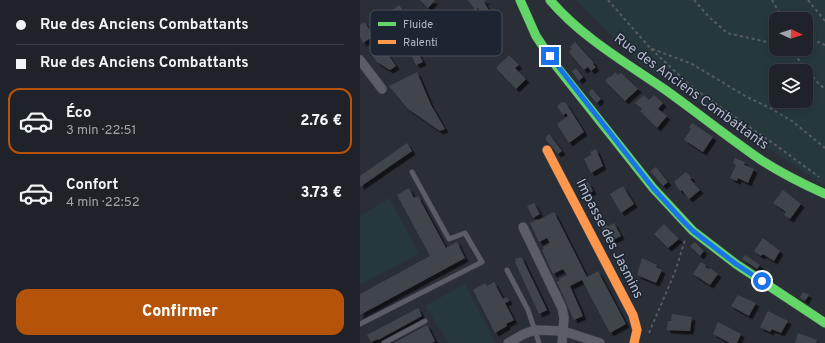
<!DOCTYPE html>
<html lang="fr">
<meta charset="utf-8">
<style>
body{margin:0;font-family:Overpass,sans-serif;background:#2d2f35;color:#f1f3f6;height:100vh;display:flex;flex-direction:column;font-size:15px;white-space:nowrap}
*{box-sizing:border-box;margin:0}
p{font-size:13px;color:#a2a4a8}
.icon{flex:none;width:22px;height:22px;fill:none;stroke:currentColor;stroke-width:2;stroke-linecap:round;stroke-linejoin:round}
.map{position:relative;flex:1;overflow:hidden}
.details{display:flex;flex-direction:column;background:#202229;width:360px}
.details>*{flex:none}
.banner{display:grid;align-content:center;height:88px;padding:0 16px;background:#202229}
.needle{width:26px;rotate:94deg}
.buttons{position:absolute;left:409px;top:12px;display:grid;gap:8px}
.buttons a{display:grid;place-items:center;width:44px;height:44px;border-radius:8px;background:#202229;box-shadow:0 2px 6px #0003,0 0 0 1px #3d3f46;font-size:20px}
.end{position:absolute;width:18px;height:18px;margin:-9px;border:5px solid #1a73e8;background:#fff;box-shadow:0 0 0 2px #fff}
.from{border-radius:50%}
.banner b{display:flex;align-items:center;gap:14px;height:38px;font-size:15px}
.banner b+b{border-top:1px solid #3d3f46}
.banner i{width:10px;height:10px;background:#f1f3f6}
ul{padding:0;list-style:none}
li{display:flex;align-items:center;gap:12px;height:66px;margin:0 8px 6px;padding:0 8px;border:2px solid transparent;border-radius:12px}
li div{flex:1}
li b{display:block;font-size:15px}
li em{font-style:normal;font-weight:800}
li.selected{border-color:#b45309}
li>.icon{width:36px;height:36px;stroke-width:1.5}
.primary-button{display:flex;gap:8px;margin-top:auto;padding:8px 16px}
.primary-button a{flex:1;height:46px;border-radius:12px;background:#b45309;color:#fff;font-size:16px;font-weight:800;line-height:46px;text-align:center}
main{display:flex;flex:1;min-height:0}
.map>svg:first-child{display:block}
.green{fill:#27383d;fill-rule:evenodd}
.building{fill:#41454c;filter:url(#shadow)}
.lines{fill:none;stroke-linecap:round;stroke-linejoin:round}
.lane-casing{stroke:#464950;stroke-width:5.5}
.street-casing{stroke:#464950;stroke-width:10}
.fast-casing{stroke:#464950;stroke-width:10}
.slow-casing{stroke:#464950;stroke-width:10}
.path{stroke:#575c62;stroke-width:2;stroke-dasharray:3 3;stroke-linecap:butt}
.lane{stroke:#5a5d65;stroke-width:4.5}
.street{stroke:#5a5d65;stroke-width:9}
.fast{stroke:#63d668;stroke-width:9}
.slow{stroke:#ff974d;stroke-width:9}
.route{stroke:#1a73e8;stroke-width:5}
.labels{text-anchor:middle;dominant-baseline:central;stroke-width:3;stroke-linejoin:round;paint-order:stroke}
.street-label{font-size:14px;fill:#b4bac8;stroke:#1d2432}
.key{fill:#1d2432;stroke:#4a515f;stroke-width:1}
.key-label{font-size:11px;fill:#b4bac8}
</style>
<main>
<section class="details">
<div class="banner">
<b><i class="from"></i>Rue des Anciens Combattants</b>
<b><i></i>Rue des Anciens Combattants</b>
</div>
<ul>
<li class="selected"><svg class="icon" aria-label="car" viewBox="0 0 24 24"><path d="M5 17H2v-5l4-1 3-4h7l3 4 3 1v5h-3M9 17h6M6 11h13"/><circle cx="7" cy="17" r="2"/><circle cx="17" cy="17" r="2"/></svg><div><b>Éco</b><p>3 min · 22:51</p></div><em>2.76 €</em></li>
<li><svg class="icon" aria-label="car" viewBox="0 0 24 24"><path d="M5 17H2v-5l4-1 3-4h7l3 4 3 1v5h-3M9 17h6M6 11h13"/><circle cx="7" cy="17" r="2"/><circle cx="17" cy="17" r="2"/></svg><div><b>Confort</b><p>4 min · 22:52</p></div><em>3.73 €</em></li>
</ul>
<div class="primary-button"><a>Confirmer</a></div>
</section>
<div class="map">
<svg width="465" height="343" viewBox="0 0 465 343">
<defs>
<filter id="shadow"><feDropShadow dx="3.5" dy="3.5" stdDeviation="0" flood-color="#0009"/></filter>
</defs>
<rect width="100%" height="100%" fill="#2a2e37"/>
<!-- green -->
<g class="green">
<path d="M216 0H465V186L279 63ZM416 19H446V49H416ZM416 71H446V101H416Z"/>
<path d="M29 198 59 254 0 285V216Z"/>
<path d="M105 284 135 343H89L65 306Z"/>
</g>
<!-- building -->
<g class="building">
<path d="M60 0H75L68 8Z"/>
<path d="M108 0H127L124 2 130 12 124 15 118 8 115 10Z"/>
<path d="M39 5 47 16 43 18 57 39 53 41 52 39 45 44 24 14 29 11 30 12Z"/>
<path d="M4 22 14 36 3 43 0 37V25Z"/>
<path d="M215 42 234 63 233 64 236 67 231 71 228 67 224 70 209 52 212 49 210 47Z"/>
<path d="M22 46 36 66 30 70 17 62 11 54Z"/>
<path d="M55 47 63 62 56 65 49 50Z"/>
<path d="M149 55 159 65 155 68 166 79 156 89 136 68Z"/>
<path d="M216 68 223 77 219 81 212 71Z"/>
<path d="M57 72 71 105 85 129 80 131 48 109 29 86Z"/>
<path d="M255 72 258 75 261 73 278 89 265 101 245 81 250 76 251 77Z"/>
<path d="M232 89 241 99 237 103 228 93Z"/>
<path d="M284 95 289 100 294 95 303 103 298 109 307 116 297 128 280 111 282 109 275 103Z"/>
<path d="M202 102 206 103 224 132 209 143 197 124 208 116 206 113 203 115 197 106Z"/>
<path d="M332 123 353 137 343 152 324 140 331 129 329 127Z"/>
<path d="M189 134 202 151 198 154 186 140V137Z"/>
<path d="M47 143 52 151 0 187V176Z"/>
<path d="M236 149 243 166 231 173 224 159 231 155 230 152Z"/>
<path d="M375 158 385 162 384 165 394 169 388 183 378 178 377 181 370 178 376 165 373 163Z"/>
<path d="M296 167 308 182 303 186 290 171Z"/>
<path d="M326 172 332 178 330 179 340 190 329 199 322 190 320 191 314 182Z"/>
<path d="M228 182 233 191 223 196 218 187Z"/>
<path d="M263 186 274 204 261 213 250 194Z"/>
<path d="M49 188 54 198 58 196 86 248 97 242 105 258 0 315V294L70 256 37 195Z"/>
<path d="M423 190 441 204 430 219 424 215 426 212 413 203Z"/>
<path d="M174 203 180 214 173 218 167 206Z"/>
<path d="M194 212 227 277 238 271 266 324 250 333 222 280 210 286 223 316 214 320 197 282 200 280 199 279 207 275 203 269 193 274 182 250 184 249 183 247 190 243 187 238 179 242 170 223 178 219V220Z"/>
<path d="M244 220 248 226 254 223 261 236 249 242 239 222Z"/>
<path d="M304 224 319 239 308 248 294 234Z"/>
<path d="M403 238 420 251 414 261 403 254 401 256 394 251Z"/>
<path d="M335 242 344 251 340 256 330 246Z"/>
<path d="M385 255 400 265 397 269 382 259Z"/>
<path d="M161 257 162 258 187 310 179 314 155 262 156 261 155 259Z"/>
<path d="M282 258 297 265 296 267 302 270 296 283 277 275Z"/>
<path d="M341 262 346 265 345 267 349 269 350 268 358 274 350 285 333 274Z"/>
<path d="M134 282 143 299 147 297 149 301 145 303 154 320 146 324 147 326 135 333 113 290 125 283 127 286Z"/>
<path d="M443 292 449 295 445 301 440 297Z"/>
<path d="M378 295 396 303 389 316 371 306Z"/>
<path d="M58 308 62 316 18 340V339L11 342 7 335Z"/>
<path d="M408 311 428 321 421 333 412 329 410 332 400 327Z"/>
<path d="M312 314 332 317 330 331 307 330 308 321H311Z"/>
<path d="M358 322 381 334 377 343H370L353 334Z"/>
<path d="M67 325 75 341 72 343H34Z"/>
<path d="M438 333 457 340 456 343H435Z"/>
</g>
<g class="lines">
<!-- lane casing -->
<g class="lane-casing">
<g id="lane">
<path d="M147 270 168 310 179 343"/>
<path d="M0 324 122 262 105 233 89 239 52 172"/>
<path d="M24 343 65 321"/>
</g>
</g>
<!-- street casing -->
<g class="street-casing">
<g id="street">
<path d="M0 60 22 89"/>
<path d="M163 227 202 308 204 318 202 343"/>
<path d="M148 343 164 334 175 330 203 331 240 343"/>
</g>
</g>
<!-- fast casing -->
<g class="fast-casing">
<g id="fast">
<path d="M160 0 176 36 197 67 293 188 333 231 376 264 465 323"/>
<path d="M190 0C221 37 268 64 307 91 339 114 369 138 401 160 421 173 443 184 465 194"/>
</g>
</g>
<!-- slow casing -->
<g class="slow-casing">
<path id="slow" d="M187 150 273 315 277 330 274 343"/>
</g>
<!-- path -->
<g class="path">
<path d="M248 0 290 48 332 64 387 97 408 107 432 121 465 148"/>
<path d="M334 0 349 17 367 33 416 44"/>
<path d="M412 0 423 19"/>
<path d="M448 0 465 21"/>
<path d="M446 37 465 45"/>
<path d="M414 43 416 36"/>
<path d="M291 49 333 88 417 146 459 177"/>
<path d="M430 49 457 82 465 89"/>
<path d="M289 333 315 272 325 240"/>
</g>
<!-- lane -->
<use href="#lane" class="lane"/>
<!-- street -->
<use href="#street" class="street"/>
<!-- fast -->
<use href="#fast" class="fast"/>
<!-- slow -->
<use href="#slow" class="slow"/>
</g>
<g class="lines">
<!-- route -->
<path class="route" d="M190 56 293 188 323 221 333 231 376 264 402 281"/>
</g>
<g class="labels">
<!-- street labels -->
<g class="street-label">
<text transform="translate(331 92) rotate(36)">Rue des Anciens Combattants</text>
<text transform="translate(249 239) rotate(63)">Impasse des Jasmins</text>
</g>
</g>
<!-- legend -->
<rect x="10" y="10" width="132" height="46" rx="6" class="key"/>
<rect x="18" y="22" width="18" height="4" fill="#63d668"/>
<rect x="18" y="40" width="18" height="4" fill="#ff974d"/>
<g class="key-label">
<text x="43" y="28">Fluide</text>
<text x="43" y="46">Ralenti</text>
</g>
</svg>
<div class="buttons">
<a><svg class="needle" viewBox="-14 -14 28 28"><path d="M0-13l5 13h-10z" fill="#e53935"/><path d="M0 13l5-13h-10z" fill="#a2a4a8"/></svg></a>
<a><svg class="icon" aria-label="layers" viewBox="0 0 24 24"><path d="M12 4l9 5-9 5-9-5zM3 14l9 5 9-5"/></svg></a>
</div>
<i class="end from" style="left:402px;top:281px"></i>
<i class="end" style="left:190px;top:56px"></i>
</div>
</main>
